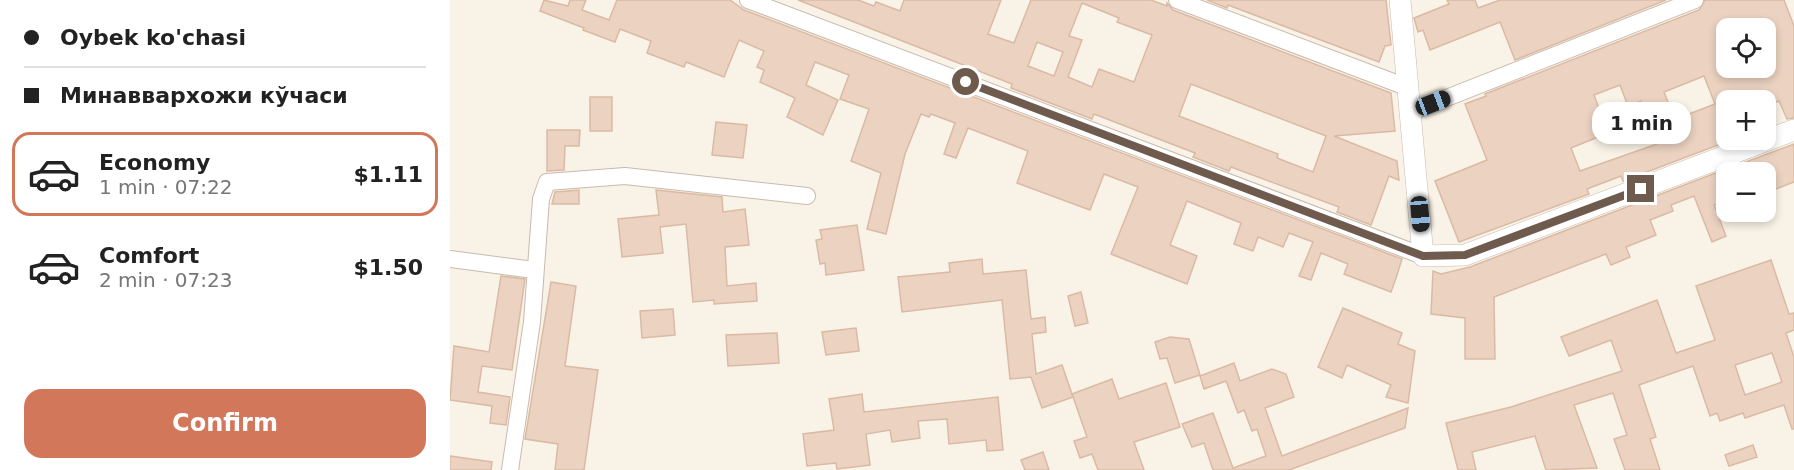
<!DOCTYPE html>
<meta charset="utf-8">
<style>
body{margin:0;font-family:"DejaVu Sans",sans-serif;background:#f2f2f2;color:#222;height:100vh;display:flex;flex-direction:column;font-size:22px;white-space:nowrap}
*{box-sizing:border-box;margin:0}
p{font-size:20px;color:#767676}
.icon{flex:none;width:33px;height:33px;fill:none;stroke:currentColor;stroke-width:2;stroke-linecap:round;stroke-linejoin:round}
.map{position:relative;flex:1;overflow:hidden}
.panel{display:flex;flex-direction:column;background:#fff;width:450px}
.panel>*{flex:none}
.guide{display:grid;align-content:center;height:132px;padding:0 24px;background:#fff}
.fabs{position:absolute;left:1266px;top:18px;display:grid;gap:12px}
.fabs a{display:grid;place-items:center;width:60px;height:60px;border-radius:12px;background:#fff;box-shadow:0 3px 9px #0003;font-size:30px}
.end{position:absolute;width:27px;height:27px;margin:-14px;border:8px solid #6f5a4e;background:#fff;box-shadow:0 0 0 3px #fff}
.from{border-radius:50%}
.bubble{position:absolute;height:42px;border-radius:18px;background:#fff;box-shadow:0 3px 9px #0003;font-size:20px;font-weight:600;line-height:42px;text-align:center}
.car{position:absolute;width:18px;height:36px;margin:-18px -9px;border-radius:8px;box-shadow:0 0 4px 2px #0007;background:linear-gradient(#222 24%,#8ab4d8 0 40%,#222 0 76%,#8ab4d8 0 86%,#222 0)}
.guide b{display:flex;align-items:center;gap:21px;height:57px;font-size:22px}
.guide b+b{border-top:2px solid #e0e0e0}
.guide i{width:15px;height:15px;background:#222}
ul{padding:0;list-style:none}
li{display:flex;align-items:center;gap:18px;height:84px;margin:0 12px 9px;padding:0 12px;border:3px solid transparent;border-radius:18px}
li div{flex:1}
li b{display:block;font-size:22px}
li em{font-style:normal;font-weight:600}
li.active{border-color:#d3775b}
li>.icon{width:54px;height:54px;stroke-width:1.5}
.primary-button{display:flex;gap:12px;margin-top:auto;padding:12px 24px}
.primary-button a{flex:1;height:69px;border-radius:18px;background:#d3775b;color:#fff;font-size:24px;font-weight:600;line-height:69px;text-align:center}
main{display:flex;flex:1;min-height:0}
.map>svg:first-child{display:block}
.building{fill:#ebd2c1;stroke:#dbbaa4;stroke-width:1.5;fill-rule:evenodd}
.lines{fill:none;stroke-linecap:round;stroke-linejoin:round}
.minor-casing{stroke:#c9baad;stroke-width:18}
.tertiary-casing{stroke:#c9baad;stroke-width:22}
.minor{stroke:#fff;stroke-width:16}
.tertiary{stroke:#fff;stroke-width:21}
.route{stroke:#6f5a4e;stroke-width:8}
</style>
<main>
<section class="panel">
<div class="guide">
<b><i class="from"></i>Oybek ko'chasi</b>
<b><i></i>Минаввархожи кўчаси</b>
</div>
<ul>
<li class="active"><svg class="icon" aria-label="car" viewBox="0 0 24 24"><path d="M5 17H2v-5l4-1 3-4h7l3 4 3 1v5h-3M9 17h6M6 11h13"/><circle cx="7" cy="17" r="2"/><circle cx="17" cy="17" r="2"/></svg><div><b>Economy</b><p>1 min · 07:22</p></div><em>$1.11</em></li>
<li><svg class="icon" aria-label="car" viewBox="0 0 24 24"><path d="M5 17H2v-5l4-1 3-4h7l3 4 3 1v5h-3M9 17h6M6 11h13"/><circle cx="7" cy="17" r="2"/><circle cx="17" cy="17" r="2"/></svg><div><b>Comfort</b><p>2 min · 07:23</p></div><em>$1.50</em></li>
</ul>
<div class="primary-button"><a>Confirm</a></div>
</section>
<div class="map">
<svg width="1344" height="470" viewBox="0 0 1344 470">
<rect width="100%" height="100%" fill="#f9f2e6"/>
<!-- building -->
<g class="building">
<path d="M94 0 118 6 120 0H136L132 10 159 20 167 0H280L294 10 952 259 946 278 941 292 894 274 898 264 871 253 861 280 849 276 863 242 839 233 833 247 808 237 803 251 784 244 791 223 737 201 720 245 747 256 737 284 661 254 688 187 654 174 640 210 567 183 578 151 518 128 506 158 494 154 505 123 481 114 479 117 471 114 455 154 436 234 417 229 431 173 401 161 419 109 390 99 399 75 365 62 356 85 388 100 373 135 337 117 345 98 310 82 314 70 307 67 314 51 289 40 274 77 236 62 234 67 197 53 201 41 170 29 165 42 133 30 134 28 90 11Z"/>
<path d="M348 0H408L424 6 426 2 450 11 454 0H551L538 34 564 43 581 0H701L717 6V3L723 10 941 93 945 131 884 136 947 161 949 180 939 176 921 225 887 212 889 207 781 167 779 171 743 157 745 153 644 114 642 119 561 88 562 84ZM632 3 669 18 667 22 702 35 684 82 649 69 642 87 618 77 632 40 619 36ZM587 42 613 52 604 76 578 66ZM741 84 876 136 863 172 827 158 828 154 729 116Z"/>
<path d="M757 0H936L941 45 935 46 929 62 778 5 777 8Z"/>
<path d="M997 0H1025L1028 8 1050 0H1216L1065 60 1050 22 980 50 973 30 968 32 964 18 999 4Z"/>
<path d="M1255 0H1334L1344 26V118L1337 119 1329 101 1316 106V100H1276V142L1173 181 1171 176 1137 189 1139 194 1009 242 985 181 1037 160 1015 104 1036 96 1035 94 1249 10ZM1276 28H1316V68H1276ZM1254 76 1265 104 1239 114 1237 110 1223 115 1214 92ZM1170 85 1178 106 1191 101 1207 144 1130 171 1121 148 1158 133 1144 95Z"/>
<rect x="140" y="97" width="22" height="34"/>
<path d="M266 122 297 125 293 158 262 155Z"/>
<path d="M97 130H130L129 146H115L114 170 97 171Z"/>
<path d="M1344 144V182L1316 193V172H1291L1288 165Z"/>
<path d="M1276 169V200L1264 205 1276 236 1262 242 1244 196 1221 205 1223 211 1200 220 1206 235 1176 247 1180 257 1161 265 1156 254 1044 297 1045 359H1015V318L981 314 983 271 991 274 1020 267Z"/>
<path d="M129 190V204H102L105 192Z"/>
<path d="M206 190 272 197 273 212 295 209 299 245 275 247 277 286 306 283 307 301 264 304V300L243 302 236 224 210 227 213 253 172 257 168 219 209 215Z"/>
<path d="M407 225 414 270 376 275 375 263 370 264 366 240 372 239 370 230Z"/>
<path d="M532 259 533 274 576 270 581 319 595 317 596 332 582 334 586 374 612 365 623 397 592 408 581 377 560 379 552 300 452 312 448 277 500 272 499 263Z"/>
<path d="M1321 260 1339 314 1344 313V330L1336 333 1344 357V429H1342L1334 405 1295 418 1293 413 1270 421 1267 413 1260 416 1243 366 1189 385 1206 437 1200 439 1210 470H1175L1164 439 1177 435 1163 393 1124 405 1147 468 1096 470 1085 436 1022 452 1026 470H1008L996 423 1061 407 1172 371 1161 340 1119 356 1111 337 1207 300 1226 353 1265 340 1246 286ZM1322 353 1332 382 1295 395 1285 365Z"/>
<path d="M51 276 75 279 62 370 32 366 28 392 60 397 56 425 40 423 42 406 0 400 4 346 39 352Z"/>
<path d="M101 282 126 286 115 366 148 370 134 470H105L108 444 75 439Z"/>
<path d="M631 292 638 323 625 326 618 296Z"/>
<path d="M893 308 952 333 948 344 965 351 958 403 936 397 941 385 897 365 892 378 868 367Z"/>
<path d="M223 309 225 335 192 338 190 311Z"/>
<path d="M406 328 409 351 376 355 372 332Z"/>
<path d="M327 333 329 363 278 366 276 335Z"/>
<path d="M720 337 739 339 750 375 725 383 717 358 710 359 705 342Z"/>
<path d="M784 363 790 381 822 369 836 374 844 397 815 408 832 456 958 408 955 428 839 470H763L754 443 742 447 732 424 763 413 783 468 816 456 807 429 802 431 794 410 788 413 776 381 754 389 750 376Z"/>
<path d="M662 379 669 399 716 383 730 427 684 442 694 470H648L642 454 630 458 624 441 637 437 622 394Z"/>
<path d="M412 394 414 412 548 397 553 450 537 451 536 440 499 444 497 419 468 421 470 438 442 442 440 430 416 434 420 465 387 469 386 463 357 466 353 434 384 430 379 399Z"/>
<path d="M1303 445 1307 457 1279 466 1275 455Z"/>
<path d="M593 452 599 470H575L571 460Z"/>
<path d="M0 456 42 462 41 470H0Z"/>
</g>
<g class="lines">
<!-- minor casing -->
<g class="minor-casing">
<g id="minor">
<path d="M298 0 973 256"/>
<path d="M727 0 959 88"/>
<path d="M961 112 1245 0"/>
<path d="M0 259 84 270"/>
<path d="M60 470 82 322 91 199 97 182 175 176 357 196"/>
</g>
</g>
<!-- tertiary casing -->
<g class="tertiary-casing">
<path id="tertiary" d="M950 0 973 256 1015 255 1344 130"/>
</g>
<!-- minor -->
<use href="#minor" class="minor"/>
<!-- tertiary -->
<use href="#tertiary" class="tertiary"/>
</g>
<g class="lines">
<!-- route -->
<path class="route" d="M516 82 973 256 1015 255 1191 189"/>
</g>
</svg>
<div class="fabs">
<a><svg class="icon" aria-label="locate" viewBox="0 0 24 24"><circle cx="12" cy="12" r="6"/><path d="M12 2v4M12 18v4M2 12h4M18 12h4"/></svg></a>
<a>+</a>
<a>−</a>
</div>
<i class="end from" style="left:516px;top:82px"></i>
<i class="end" style="left:1191px;top:189px"></i>
<div class="bubble" style="left:1142px;top:102px;width:99px">1 min</div>
<i class="car" style="left:983px;top:103px;rotate:69deg"></i>
<i class="car" style="left:970px;top:214px;rotate:175deg"></i>
</div>
</main>
